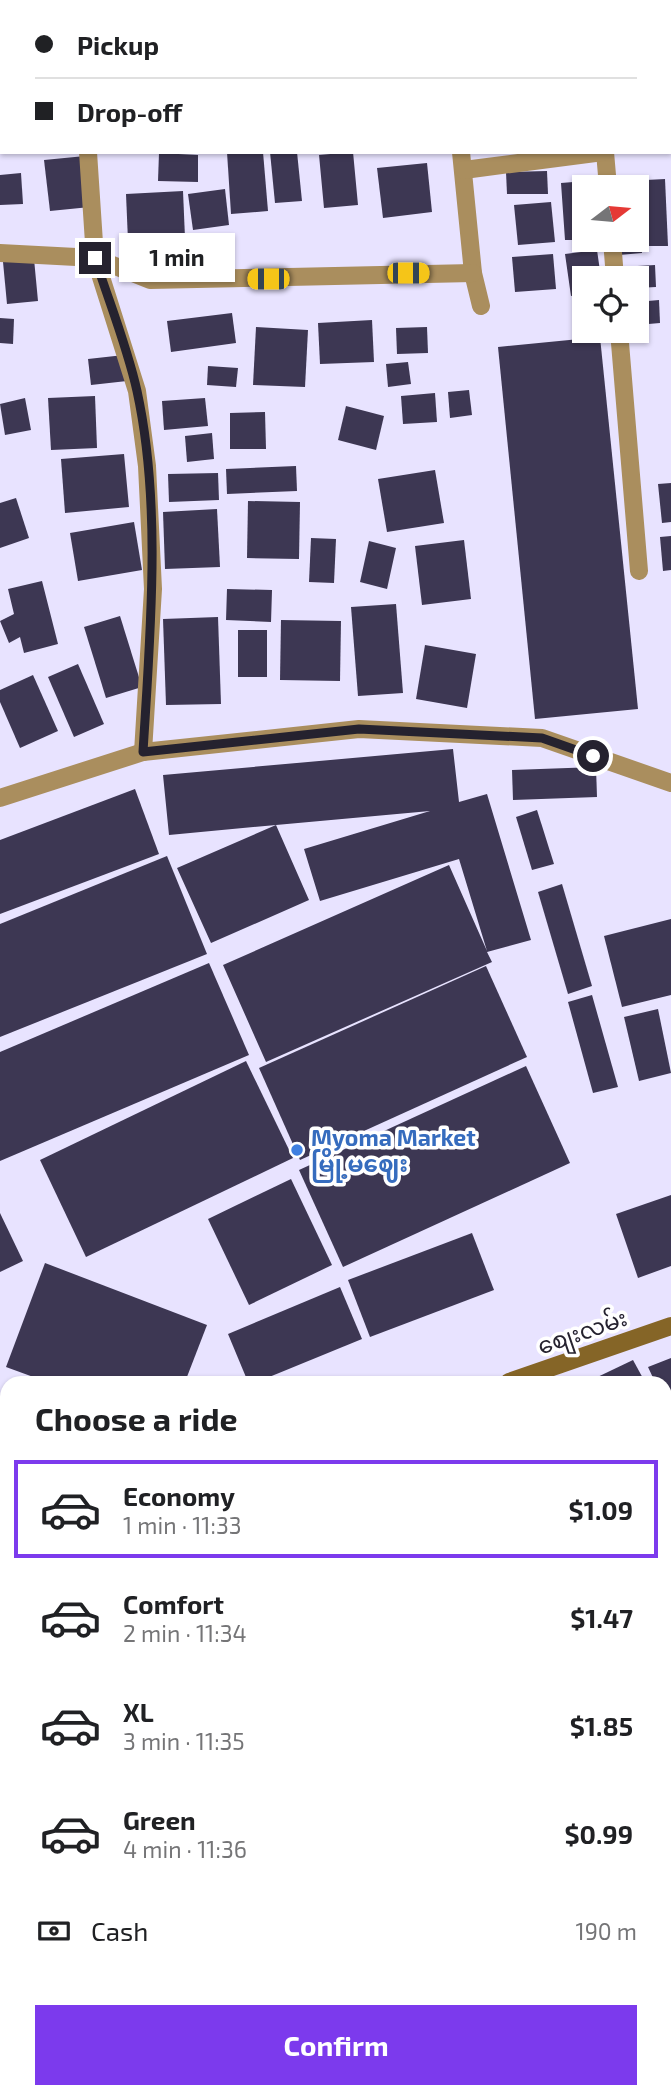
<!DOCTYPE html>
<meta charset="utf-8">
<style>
body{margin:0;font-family:"Exo 2","Noto Sans Myanmar",sans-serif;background:#f2f2f2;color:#202124;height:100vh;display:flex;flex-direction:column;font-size:26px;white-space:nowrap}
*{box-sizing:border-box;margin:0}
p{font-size:23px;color:#757577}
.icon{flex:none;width:38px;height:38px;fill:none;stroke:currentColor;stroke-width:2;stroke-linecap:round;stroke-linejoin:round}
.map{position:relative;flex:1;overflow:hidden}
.details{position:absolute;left:0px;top:1376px;width:672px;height:723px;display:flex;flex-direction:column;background:#fff;border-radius:21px 21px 0 0;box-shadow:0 2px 5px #0004}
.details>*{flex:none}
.top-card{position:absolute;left:0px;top:0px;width:672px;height:154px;box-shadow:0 2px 5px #0004;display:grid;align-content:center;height:154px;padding:0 35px;background:#fff}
.needle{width:46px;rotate:74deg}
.buttons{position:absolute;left:572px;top:175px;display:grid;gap:14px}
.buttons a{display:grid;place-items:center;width:77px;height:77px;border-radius:0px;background:#fff;box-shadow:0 2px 5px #0004;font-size:35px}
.end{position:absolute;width:32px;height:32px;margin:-16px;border:9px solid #25222f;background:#fff;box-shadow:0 0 0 4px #fff}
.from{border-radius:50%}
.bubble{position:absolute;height:49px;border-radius:0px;background:#fff;box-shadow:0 2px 5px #0004;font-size:23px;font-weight:700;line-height:49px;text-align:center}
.car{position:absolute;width:21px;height:42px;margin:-21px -10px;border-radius:9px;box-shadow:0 0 5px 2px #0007;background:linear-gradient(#f5c518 24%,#345 0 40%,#f5c518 0 76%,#345 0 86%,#f5c518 0)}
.top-card b{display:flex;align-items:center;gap:24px;height:66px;font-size:26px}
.top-card b+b{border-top:2px solid #e0e0e0}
.top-card i{width:18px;height:18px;background:#202124}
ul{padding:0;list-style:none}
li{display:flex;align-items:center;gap:21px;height:98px;margin:0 14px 10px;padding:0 21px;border:4px solid transparent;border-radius:0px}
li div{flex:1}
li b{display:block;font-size:26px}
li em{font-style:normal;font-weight:700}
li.selected{border-color:#7c3aed}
li>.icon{width:63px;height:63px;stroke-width:1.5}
h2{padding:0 35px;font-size:32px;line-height:84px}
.pay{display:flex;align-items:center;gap:18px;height:77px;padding:0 35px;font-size:26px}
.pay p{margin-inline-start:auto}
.cta{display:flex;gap:14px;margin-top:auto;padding:14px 35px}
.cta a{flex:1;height:80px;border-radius:0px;background:#7c3aed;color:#fff;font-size:28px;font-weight:700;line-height:80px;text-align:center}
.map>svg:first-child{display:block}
.building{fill:#3d3753}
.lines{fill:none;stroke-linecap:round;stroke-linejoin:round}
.street{stroke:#aa8e5e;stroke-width:18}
.secondary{stroke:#856527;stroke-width:18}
.route{stroke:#25222f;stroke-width:9}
.shop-dot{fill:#3f7fe0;stroke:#fff;stroke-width:2.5}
.labels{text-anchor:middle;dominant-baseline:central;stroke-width:7;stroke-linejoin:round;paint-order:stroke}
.shop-label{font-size:23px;font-weight:bold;fill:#366cbe;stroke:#fff;text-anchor:start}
.street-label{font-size:23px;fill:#25222f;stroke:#fff}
</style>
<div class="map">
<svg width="671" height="2098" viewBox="0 0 671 2098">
<rect width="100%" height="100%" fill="#e8e3ff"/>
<!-- building -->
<g class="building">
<path d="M227 152H263L268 211 231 214Z"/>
<path d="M270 152H297L302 201 275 203Z"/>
<path d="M353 152 358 205 324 208 319 155Z"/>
<path d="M159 153 198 155V182L158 181Z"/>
<path d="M85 156 90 207 50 211 44 160Z"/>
<path d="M427 163 432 212 383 218 377 168Z"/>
<path d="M547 171 548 194H507L506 172Z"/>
<path d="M21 173 23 204 0 205V175Z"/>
<path d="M665 179 668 246H649L646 180Z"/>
<path d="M598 180V187H584V240H565L561 183Z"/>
<path d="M225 189 229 225 193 230 188 194Z"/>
<path d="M183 191 185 238 128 241 126 194Z"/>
<path d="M551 202 555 242 518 245 514 205Z"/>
<path d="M637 210 642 253 619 255 618 240H637Z"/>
<path d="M597 250 601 278H584V294L571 296 565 254Z"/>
<path d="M553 254 556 289 515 292 512 257Z"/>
<path d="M34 259 38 301 7 304 3 262Z"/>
<path d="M655 265 656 287 637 288V278H621L620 267Z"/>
<path d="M659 300 660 323 637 325V302Z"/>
<path d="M232 313 236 343 171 352 167 321Z"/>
<path d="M0 318 14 319 13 344 0 343Z"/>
<path d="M372 320 374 362 320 364 318 323Z"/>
<path d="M256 327 308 330 305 387 253 385Z"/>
<path d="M427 327 428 353 397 354 396 328Z"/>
<path d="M600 337 638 709 535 719 498 347Z"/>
<path d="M124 355 127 381 91 385 88 359Z"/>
<path d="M408 362 411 384 388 387 386 364Z"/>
<path d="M208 366 238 368 236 387 207 385Z"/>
<path d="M469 390 472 415 450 418 448 392Z"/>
<path d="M435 393 437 422 403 424 401 396Z"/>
<path d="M95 396 97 448 51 450 48 398Z"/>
<path d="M25 398 31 430 5 435 0 404Z"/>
<path d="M205 398 208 426 164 430 162 401Z"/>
<path d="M346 406 384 416 376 450 338 440Z"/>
<path d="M265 412 266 449H230V413Z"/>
<path d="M212 433 214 459 187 462 185 436Z"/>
<path d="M124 454 129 507 65 513 61 459Z"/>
<path d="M296 466 297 491 227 494 226 469Z"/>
<path d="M435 470 444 523 387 532 378 479Z"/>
<path d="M218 473 219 500 169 502 168 474Z"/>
<path d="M671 483V522L662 523 658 484Z"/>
<path d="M16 498 29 538 0 548V503Z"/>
<path d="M248 501 300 502 299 559 247 558Z"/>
<path d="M217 509 220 567 165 569 163 512Z"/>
<path d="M134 522 142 570 78 581 70 533Z"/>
<path d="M671 536V570L663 571 660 537Z"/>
<path d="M311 538 336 539 334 583 309 582Z"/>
<path d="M464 540 471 599 422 605 415 546Z"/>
<path d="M369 541 396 548 387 589 360 582Z"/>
<path d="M42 581 58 644 24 653 20 637 9 643 0 621 14 614 8 589Z"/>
<path d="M227 589 272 590 271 622 226 620Z"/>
<path d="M396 604 403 693 358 696 351 607Z"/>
<path d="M120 616 142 687 106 698 84 627Z"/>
<path d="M218 617 221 704 166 705 163 619Z"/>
<path d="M281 620 341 621 340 681 280 680Z"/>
<rect x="238" y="630" width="29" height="47"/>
<path d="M425 645 476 654 467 708 416 699Z"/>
<path d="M78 664 104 724 74 737 48 677Z"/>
<path d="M33 675 58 731 20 748 0 702V690Z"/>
<path d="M453 749 459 802 487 794 531 940 487 952 492 962 266 1062 223 965 449 865 487 951 459 859 320 901 304 849 430 811 276 825 309 900 211 943 177 868 276 825 169 835 163 775Z"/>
<path d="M596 767 597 797 513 800 512 770Z"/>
<path d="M135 789 159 854 0 914V840Z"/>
<path d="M537 810 554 864 532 870 516 817Z"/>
<path d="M167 856 207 954 0 1037V924Z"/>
<path d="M562 884 592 986 568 994 538 892Z"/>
<path d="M671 919V995L622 1007 604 936Z"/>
<path d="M209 963 249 1055 0 1161V1052Z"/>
<path d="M486 966 527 1057 300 1160 259 1068Z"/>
<path d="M592 995 618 1087 593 1093 568 1002Z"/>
<path d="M658 1009 671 1073 639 1081 624 1017Z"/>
<path d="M246 1061 293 1158 86 1257 40 1160Z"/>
<path d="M526 1066 570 1163 343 1267 299 1170Z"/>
<path d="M291 1179 332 1265 249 1305 208 1219Z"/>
<path d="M671 1195V1266L638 1278 616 1214Z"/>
<path d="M0 1213 23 1261 0 1272Z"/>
<path d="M472 1233 494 1290 370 1337 348 1280Z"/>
<path d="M45 1263 207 1325 185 1382H47L6 1367Z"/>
<path d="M340 1287 362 1339 257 1382H248L228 1334Z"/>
<path d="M671 1358V1409L666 1410 665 1382H655L648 1367Z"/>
<path d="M633 1360 645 1382H587Z"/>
<path d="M665 1437 671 1452V1477L665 1480Z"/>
<path d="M7 1624V1665L0 1667V1627Z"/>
<path d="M7 1673V1730L0 1733V1676Z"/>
<path d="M669 1704 671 1760 665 1763V1707Z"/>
<path d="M671 1774V1822L665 1825V1776Z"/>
<path d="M0 1825 7 1842V1884L0 1887Z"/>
<path d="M671 1851V1885L665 1873V1854Z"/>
<path d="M671 2016V2091L659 2097 656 2091H665V2019Z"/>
<path d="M140 2091H180L167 2098H143Z"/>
<path d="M206 2091H286L290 2098H210Z"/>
<path d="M403 2091H450L438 2098H407Z"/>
<path d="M502 2091H572L576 2098H505Z"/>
</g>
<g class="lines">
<!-- street -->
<g class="street">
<path d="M66 0V2"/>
<path d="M434 0V2"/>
<path d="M670 140H671"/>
<path d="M88 152 95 258 137 391 147 466 153 589 143 752"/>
<path d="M461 152 473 273 481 306"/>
<path d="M605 152 608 187"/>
<path d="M464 170 603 152"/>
<path d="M612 240 615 278"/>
<path d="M0 253 95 258 150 280 473 273"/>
<path d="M619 331 639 571"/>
<path d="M0 798 143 752 359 729 542 738 671 783"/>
<path d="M0 1596 7 1594"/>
<path d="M665 1669 671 1681"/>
<path d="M629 2091 633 2098"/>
</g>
<!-- secondary -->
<g class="secondary">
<path d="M509 1382 671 1326"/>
<path d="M0 1500 7 1514"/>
<path d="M300 2091 303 2098"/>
<path d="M330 2091 334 2098"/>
</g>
</g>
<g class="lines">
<!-- route -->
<path class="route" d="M95 258C109 302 127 346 137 391 162 505 150 636 143 752L359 729 542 738 593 756"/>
</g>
<!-- markers -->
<circle class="shop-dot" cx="297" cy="1150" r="7"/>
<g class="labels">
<!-- shop labels -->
<g class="shop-label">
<text x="311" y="1137">Myoma Market<tspan x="311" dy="26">မြို့မဈေး</tspan></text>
</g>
<!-- street labels -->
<g class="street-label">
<text transform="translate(582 1331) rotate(-19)">စျေးလမ်း</text>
</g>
</g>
</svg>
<div class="buttons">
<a><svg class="needle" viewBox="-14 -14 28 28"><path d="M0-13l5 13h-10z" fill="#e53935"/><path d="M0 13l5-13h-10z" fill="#757577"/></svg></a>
<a><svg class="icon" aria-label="locate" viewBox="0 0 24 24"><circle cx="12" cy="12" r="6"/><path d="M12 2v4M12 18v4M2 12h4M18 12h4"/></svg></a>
</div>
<i class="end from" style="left:593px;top:756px"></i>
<i class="end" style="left:95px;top:258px"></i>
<div class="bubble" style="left:119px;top:233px;width:116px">1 min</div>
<i class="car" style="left:408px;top:273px;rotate:90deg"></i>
<i class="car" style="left:268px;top:279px;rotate:270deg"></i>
<div class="top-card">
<b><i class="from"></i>Pickup</b>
<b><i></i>Drop-off</b>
</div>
<section class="details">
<h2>Choose a ride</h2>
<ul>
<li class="selected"><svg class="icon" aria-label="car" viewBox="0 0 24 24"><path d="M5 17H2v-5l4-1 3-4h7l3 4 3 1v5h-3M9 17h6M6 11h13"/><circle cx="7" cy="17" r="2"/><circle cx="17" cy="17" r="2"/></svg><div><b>Economy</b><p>1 min · 11:33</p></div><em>$1.09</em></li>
<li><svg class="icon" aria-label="car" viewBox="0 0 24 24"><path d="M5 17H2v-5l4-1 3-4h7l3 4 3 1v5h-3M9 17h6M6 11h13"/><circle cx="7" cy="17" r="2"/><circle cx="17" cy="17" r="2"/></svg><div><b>Comfort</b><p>2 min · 11:34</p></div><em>$1.47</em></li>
<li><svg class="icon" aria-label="car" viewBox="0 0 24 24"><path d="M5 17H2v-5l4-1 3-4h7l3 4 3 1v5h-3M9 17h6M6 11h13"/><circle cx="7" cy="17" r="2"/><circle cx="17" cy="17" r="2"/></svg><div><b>XL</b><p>3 min · 11:35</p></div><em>$1.85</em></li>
<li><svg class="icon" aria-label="car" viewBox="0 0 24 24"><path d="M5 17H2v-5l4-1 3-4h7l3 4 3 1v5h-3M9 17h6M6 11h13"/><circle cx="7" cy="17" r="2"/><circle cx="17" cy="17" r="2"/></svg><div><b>Green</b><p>4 min · 11:36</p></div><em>$0.99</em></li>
</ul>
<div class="pay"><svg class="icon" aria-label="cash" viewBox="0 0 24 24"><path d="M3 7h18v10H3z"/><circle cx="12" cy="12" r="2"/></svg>Cash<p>190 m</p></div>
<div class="cta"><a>Confirm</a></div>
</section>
</div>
